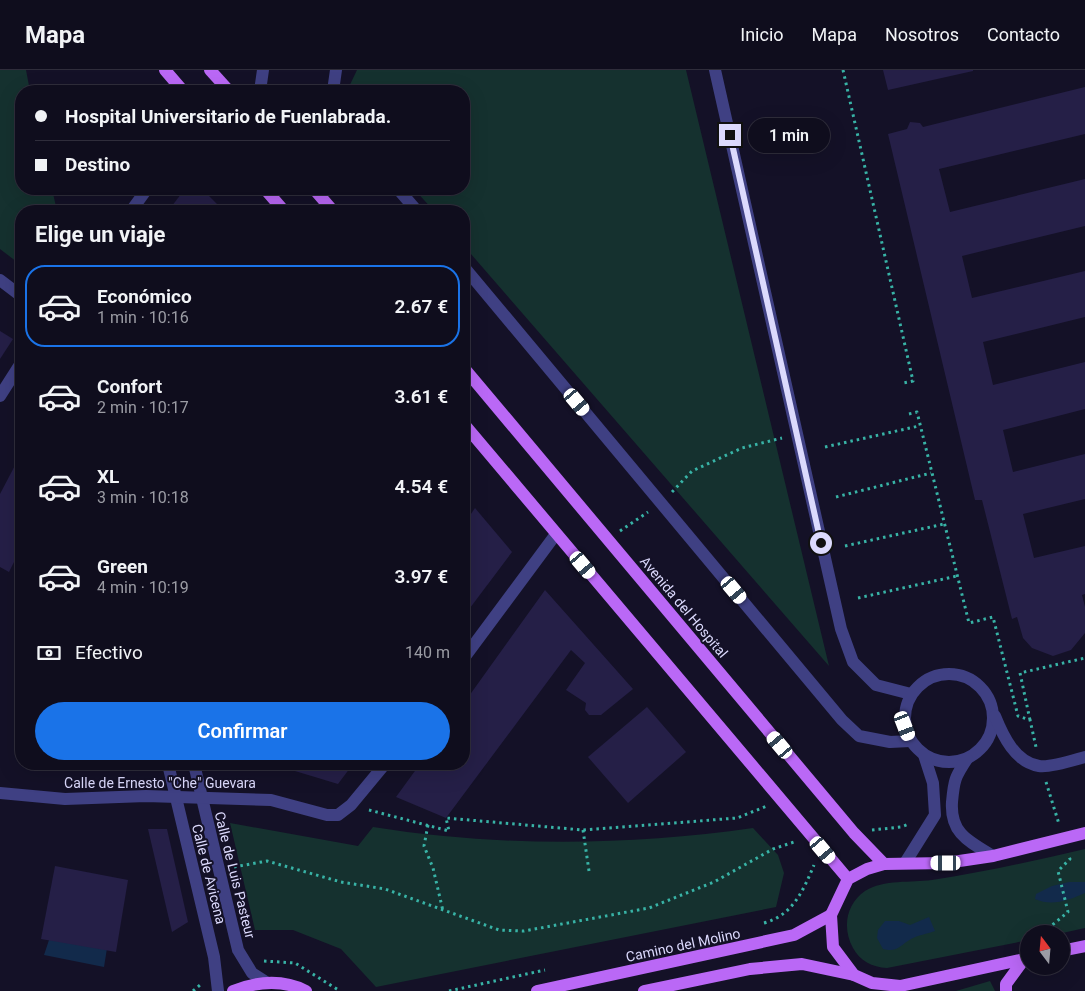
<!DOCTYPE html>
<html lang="es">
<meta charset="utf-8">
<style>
body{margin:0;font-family:Roboto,sans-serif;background:#181626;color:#f1f3f6;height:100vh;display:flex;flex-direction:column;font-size:19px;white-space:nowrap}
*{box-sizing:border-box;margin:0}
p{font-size:16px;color:#9b9ca4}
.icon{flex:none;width:28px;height:28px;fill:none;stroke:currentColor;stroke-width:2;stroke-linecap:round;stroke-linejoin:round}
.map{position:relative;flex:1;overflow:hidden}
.details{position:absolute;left:15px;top:135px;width:455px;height:565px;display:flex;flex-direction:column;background:#0f0d1d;border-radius:20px;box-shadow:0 5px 20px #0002,0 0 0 1px #2f2d3b}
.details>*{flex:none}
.guide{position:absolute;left:15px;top:15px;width:455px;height:110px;border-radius:20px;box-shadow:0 5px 20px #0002,0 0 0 1px #2f2d3b;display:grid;align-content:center;height:110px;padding:0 20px;background:#0f0d1d}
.needle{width:32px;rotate:344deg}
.tools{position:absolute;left:1020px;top:855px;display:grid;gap:10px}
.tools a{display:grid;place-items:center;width:50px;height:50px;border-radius:50%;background:#0f0d1d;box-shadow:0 5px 20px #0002,0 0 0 1px #2f2d3b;font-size:25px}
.end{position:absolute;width:22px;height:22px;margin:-11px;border:6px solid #dcdafd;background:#111;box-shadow:0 0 0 2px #111}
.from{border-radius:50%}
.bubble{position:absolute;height:35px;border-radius:18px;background:#0f0d1d;box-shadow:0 5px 20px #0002,0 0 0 1px #2f2d3b;font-size:16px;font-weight:600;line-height:35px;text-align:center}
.car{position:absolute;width:15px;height:30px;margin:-15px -8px;border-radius:6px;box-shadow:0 0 4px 1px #0007;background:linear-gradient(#fff 24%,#345 0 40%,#fff 0 76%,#345 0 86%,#fff 0)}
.guide b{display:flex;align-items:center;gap:18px;height:48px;font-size:19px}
.guide b+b{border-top:1px solid #2f2d3b}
.guide i{width:12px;height:12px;background:#f1f3f6}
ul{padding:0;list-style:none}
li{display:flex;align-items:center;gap:15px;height:82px;margin:0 10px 8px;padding:0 10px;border:2px solid transparent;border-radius:20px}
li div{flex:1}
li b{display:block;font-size:19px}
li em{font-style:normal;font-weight:600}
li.on{border-color:#1a73e8}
li>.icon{width:45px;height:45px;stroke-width:1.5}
h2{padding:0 20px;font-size:22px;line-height:60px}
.pay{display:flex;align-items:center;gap:12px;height:55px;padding:0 20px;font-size:19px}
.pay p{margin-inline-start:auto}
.action{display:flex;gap:10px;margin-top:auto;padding:10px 20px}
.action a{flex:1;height:58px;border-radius:30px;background:#1a73e8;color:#fff;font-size:20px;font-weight:600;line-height:58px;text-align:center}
header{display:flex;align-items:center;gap:30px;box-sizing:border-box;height:70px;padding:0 25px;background:#0f0d1d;border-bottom:1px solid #2f2d3b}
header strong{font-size:24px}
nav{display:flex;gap:28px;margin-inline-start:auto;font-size:18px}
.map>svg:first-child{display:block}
.green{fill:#15312f}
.water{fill:#122a4b}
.building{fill:#251f47}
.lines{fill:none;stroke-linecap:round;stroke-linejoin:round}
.path{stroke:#38b3a6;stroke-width:3;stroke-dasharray:2.5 4;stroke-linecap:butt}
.minor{stroke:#3f4083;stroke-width:12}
.major{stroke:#ba68f6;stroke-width:12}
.route{stroke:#dcdafd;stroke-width:6}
.labels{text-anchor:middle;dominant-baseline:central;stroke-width:4;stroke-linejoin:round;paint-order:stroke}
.street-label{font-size:14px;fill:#dcdafd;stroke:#141127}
</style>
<header>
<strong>Mapa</strong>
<nav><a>Inicio</a><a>Mapa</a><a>Nosotros</a><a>Contacto</a></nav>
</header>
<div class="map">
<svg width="1085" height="921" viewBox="0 0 1085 921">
<rect width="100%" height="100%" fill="#141127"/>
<!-- green -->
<g class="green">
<path d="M0 0H26L30 21H21V119H52L57 141H21V195L0 179Z"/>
<path d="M357 0H686L829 596 464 176V141H434L414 119H464V21H347Z"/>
<path d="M230 753 358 776 373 757C499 777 627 776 753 758L778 785 784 803 776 837 376 917 341 879 293 860H255Z"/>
<path d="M1085 779V858L1058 864H1029V870L887 898C872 897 860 891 853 878 842 858 846 834 865 821 884 809 911 813 932 810 984 802 1034 791 1085 779Z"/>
<path d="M990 911 995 921H956Z"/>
</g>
<!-- water -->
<g class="water">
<path d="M1069 812H1085V823C1069 830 1052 837 1035 829L1036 824 1052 816Z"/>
<path d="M929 847 935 861C927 864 918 865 911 869 900 875 898 883 883 879L877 868 878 860 885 851H899L910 855Z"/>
<path d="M52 861 108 872 104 897 44 885Z"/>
</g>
<!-- building -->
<g class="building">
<path d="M883 0H973V1L888 20Z"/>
<path d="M1085 17V64L939 99 950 142 1085 109V156L962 186 972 228 1085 201V247L983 272 993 315 1085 292V339L1003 360 1013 402 1085 384V429L1023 444 1034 488 1085 476V524L1082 525 1085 537V563L1071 580 1053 586 1032 578 1023 568 1017 547 1012 549 982 430H975L888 64 907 59 910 52 920 53 923 57Z"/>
<path d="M185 119H202L224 141H168Z"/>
<path d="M0 261 13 269 0 289Z"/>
<path d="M21 384V478L9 502 0 497V424Z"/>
<path d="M475 438 512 482 464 546V454Z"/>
<path d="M545 520 633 619 601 645H589L585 640 586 633 566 620 585 593 571 580 446 748 396 727 420 694H464V633Z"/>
<path d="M647 637 686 682 628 733 588 687Z"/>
<path d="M288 694H353L338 714 285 698Z"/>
<path d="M148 759H167L188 852 172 862Z"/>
<path d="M55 796 128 810 116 882 41 869Z"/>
</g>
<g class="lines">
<!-- path -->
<g class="path">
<path d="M843 0 913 311 903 313"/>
<path d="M909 344 917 342 969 553 993 547 1018 646 1030 650 1036 677"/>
<path d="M825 377 919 356"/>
<path d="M672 422 692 401 742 378 782 368"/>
<path d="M836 427 931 403"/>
<path d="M620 461 648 442"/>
<path d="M845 476 944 454"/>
<path d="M858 528 957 506"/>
<path d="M1030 650 1020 603 1085 588"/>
<path d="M1046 712 1059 754"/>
<path d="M369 740 449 761 446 748 583 760 737 748 767 736"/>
<path d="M428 755 424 776 433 798 443 841"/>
<path d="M583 760 589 801"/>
<path d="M872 760 901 757 909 754"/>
<path d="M234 797 267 791 341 812 385 819 499 860 524 861 649 838 714 812 773 779 797 771"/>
<path d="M764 853C793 845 803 821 814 795"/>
<path d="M1046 864 1045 861 1068 842 1058 801 1070 789 1068 784"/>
<path d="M264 891 295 893 340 921"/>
<path d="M193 921 200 915"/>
<path d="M449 921 545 900"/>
</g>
<!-- minor -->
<g class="minor">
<path d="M715 0 841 559 853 592 876 615 911 624"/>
<path d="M260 21 263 0"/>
<path d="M333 21 336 0"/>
<path d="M398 119 417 141"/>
<path d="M131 141 147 119"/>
<path d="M464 197 842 650 859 666 890 672 910 671"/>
<path d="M0 210 21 226"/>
<path d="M0 326 21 293"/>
<path d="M464 588 556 464"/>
<circle cx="949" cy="648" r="44"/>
<path d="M995 646C1003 666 1015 692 1039 696 1050 698 1074 690 1085 687"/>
<path d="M967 689C955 707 954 710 952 732 950 763 968 771 993 786"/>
<path d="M168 694 214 887 218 921"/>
<path d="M194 694 238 880 252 903 266 912"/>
<path d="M0 723 65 729 146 726 271 730 327 745H338L351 735 385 694"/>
<path d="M905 793 935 745 933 713 924 685"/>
</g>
<!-- major -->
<g class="major">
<path d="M165 0 183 21"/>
<path d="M210 0 229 21"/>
<path d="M265 119 284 141"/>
<path d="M314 119 333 141"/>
<path d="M464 298 854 763 884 794"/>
<path d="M464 354 848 809"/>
<path d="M1061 881 1085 876"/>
<path d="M1029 888 900 916 872 913 854 905 833 877 831 845 848 809 867 799 884 794 946 793 993 786 1085 763"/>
<path d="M233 921C258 911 282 909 306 921"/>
<path d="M537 921 794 865 831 845"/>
<path d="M644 921 750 899 802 894 854 905"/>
<path d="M1006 921V914L1025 888"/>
</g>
</g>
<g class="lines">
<!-- route -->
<path class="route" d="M730 65 821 473"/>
</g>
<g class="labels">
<!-- street labels -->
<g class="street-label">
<text transform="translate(684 537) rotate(50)">Avenida del Hospital</text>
<text x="160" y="713">Calle de Ernesto "Che" Guevara</text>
<text transform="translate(209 804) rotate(76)">Calle de Avicena</text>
<text transform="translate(235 805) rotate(76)">Calle de Luis Pasteur</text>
<text transform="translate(683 875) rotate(-12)">Camino del Molino</text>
</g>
</g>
</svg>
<div class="tools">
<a><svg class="needle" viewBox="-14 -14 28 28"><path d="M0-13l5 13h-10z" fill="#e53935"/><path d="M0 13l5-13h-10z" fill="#9b9ca4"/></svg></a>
</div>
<i class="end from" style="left:821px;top:473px"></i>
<i class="end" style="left:730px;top:65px"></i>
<div class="bubble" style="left:748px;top:48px;width:82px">1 min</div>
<i class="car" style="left:577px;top:332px;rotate:140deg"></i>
<i class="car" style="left:583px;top:495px;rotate:140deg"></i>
<i class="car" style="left:734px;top:520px;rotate:140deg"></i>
<i class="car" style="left:905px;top:656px;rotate:159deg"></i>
<i class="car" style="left:780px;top:675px;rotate:320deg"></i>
<i class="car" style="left:823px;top:780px;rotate:140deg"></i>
<i class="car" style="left:946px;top:793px;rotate:270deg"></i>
<div class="guide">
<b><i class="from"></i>Hospital Universitario de Fuenlabrada.</b>
<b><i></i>Destino</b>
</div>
<section class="details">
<h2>Elige un viaje</h2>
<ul>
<li class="on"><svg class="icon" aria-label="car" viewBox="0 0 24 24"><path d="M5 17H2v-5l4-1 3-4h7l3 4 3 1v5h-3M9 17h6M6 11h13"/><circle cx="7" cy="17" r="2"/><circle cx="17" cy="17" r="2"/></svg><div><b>Económico</b><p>1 min · 10:16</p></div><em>2.67 €</em></li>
<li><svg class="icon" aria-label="car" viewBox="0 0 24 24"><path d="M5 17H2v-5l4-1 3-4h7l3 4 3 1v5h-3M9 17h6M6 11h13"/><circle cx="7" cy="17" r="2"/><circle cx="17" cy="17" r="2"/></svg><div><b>Confort</b><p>2 min · 10:17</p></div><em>3.61 €</em></li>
<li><svg class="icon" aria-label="car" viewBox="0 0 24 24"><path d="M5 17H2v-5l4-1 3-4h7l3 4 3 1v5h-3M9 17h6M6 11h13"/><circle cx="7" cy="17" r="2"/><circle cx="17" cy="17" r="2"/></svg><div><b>XL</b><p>3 min · 10:18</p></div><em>4.54 €</em></li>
<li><svg class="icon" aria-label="car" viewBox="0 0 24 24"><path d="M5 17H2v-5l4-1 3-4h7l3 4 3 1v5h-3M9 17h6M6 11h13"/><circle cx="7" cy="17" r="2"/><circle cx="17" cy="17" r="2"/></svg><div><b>Green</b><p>4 min · 10:19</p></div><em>3.97 €</em></li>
</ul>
<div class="pay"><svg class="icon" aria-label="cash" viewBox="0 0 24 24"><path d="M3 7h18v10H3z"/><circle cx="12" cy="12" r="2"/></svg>Efectivo<p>140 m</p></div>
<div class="action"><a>Confirmar</a></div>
</section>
</div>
